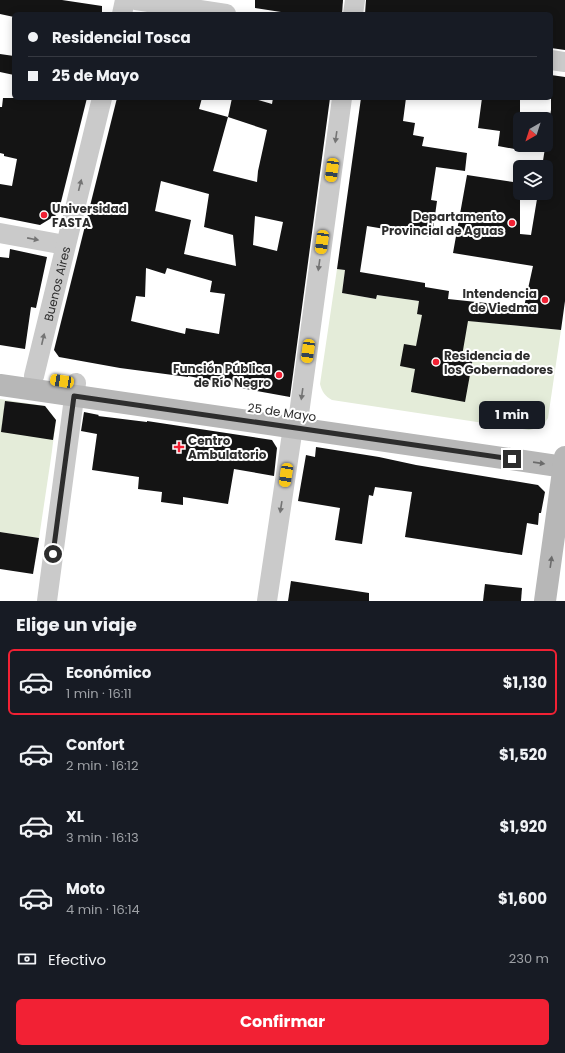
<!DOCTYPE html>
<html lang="es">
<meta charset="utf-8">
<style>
body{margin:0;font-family:Poppins,sans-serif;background:#242831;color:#f1f3f6;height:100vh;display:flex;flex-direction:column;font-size:15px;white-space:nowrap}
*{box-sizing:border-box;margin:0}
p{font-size:13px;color:#9ea1a6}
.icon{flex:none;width:22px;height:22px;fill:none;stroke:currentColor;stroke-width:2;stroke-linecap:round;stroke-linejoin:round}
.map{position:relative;height:601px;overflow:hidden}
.panel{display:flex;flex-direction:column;background:#171b24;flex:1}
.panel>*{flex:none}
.top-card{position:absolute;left:12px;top:12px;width:541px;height:88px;border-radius:6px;box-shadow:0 2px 10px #0003;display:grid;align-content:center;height:88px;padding:0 16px;background:#171b24}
.needle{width:26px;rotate:219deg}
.controls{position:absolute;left:513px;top:112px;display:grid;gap:8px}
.controls a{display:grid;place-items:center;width:40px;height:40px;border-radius:6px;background:#171b24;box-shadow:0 2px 10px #0003;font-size:20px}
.end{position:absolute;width:18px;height:18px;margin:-9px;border:5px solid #2d2d2d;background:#fff;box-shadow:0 0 0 2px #fff}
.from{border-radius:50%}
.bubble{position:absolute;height:28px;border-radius:6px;background:#171b24;box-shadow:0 2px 10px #0003;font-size:13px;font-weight:700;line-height:28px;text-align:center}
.car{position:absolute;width:12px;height:24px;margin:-12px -6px;border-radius:5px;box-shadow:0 0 3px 1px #0007;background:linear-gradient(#f5c518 24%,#345 0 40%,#f5c518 0 76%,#345 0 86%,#f5c518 0)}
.top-card b{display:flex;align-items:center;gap:14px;height:38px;font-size:15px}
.top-card b+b{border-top:1px solid #363941}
.top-card i{width:10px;height:10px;background:#f1f3f6}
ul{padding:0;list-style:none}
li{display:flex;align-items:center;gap:12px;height:66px;margin:0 8px 6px;padding:0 8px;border:2px solid transparent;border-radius:6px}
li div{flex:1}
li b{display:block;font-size:15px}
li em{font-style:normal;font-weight:700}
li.selected{border-color:#f22134}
li>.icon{width:36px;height:36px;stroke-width:1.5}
h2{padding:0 16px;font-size:18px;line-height:48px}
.pay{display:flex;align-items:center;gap:10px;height:44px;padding:0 16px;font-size:15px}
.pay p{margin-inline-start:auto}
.primary-button{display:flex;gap:8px;margin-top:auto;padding:8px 16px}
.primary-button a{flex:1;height:46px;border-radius:6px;background:#f22134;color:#fff;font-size:16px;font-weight:700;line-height:46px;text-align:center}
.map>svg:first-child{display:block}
.green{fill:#e4ecd9}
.building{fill:#141414;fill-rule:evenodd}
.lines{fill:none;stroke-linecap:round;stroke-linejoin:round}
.street{stroke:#cacaca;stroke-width:20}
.secondary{stroke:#b7b7b7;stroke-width:22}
.oneway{fill:#747474}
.oneway2{fill:#6b6b6b}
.route{stroke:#2d2d2d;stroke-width:5}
.poi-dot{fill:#f22134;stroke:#fff;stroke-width:1.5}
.labels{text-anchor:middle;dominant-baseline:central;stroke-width:4;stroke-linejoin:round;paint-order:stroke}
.poi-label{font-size:12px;font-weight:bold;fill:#2d2d2d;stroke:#fff;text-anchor:start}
.street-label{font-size:12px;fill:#2d2d2d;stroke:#fff}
</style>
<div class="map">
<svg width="565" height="601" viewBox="0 0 565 601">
<rect width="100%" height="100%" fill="#fff"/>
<!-- green -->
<g class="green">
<path d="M337 269 345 270 342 293 376 299 377 295 419 301 418 314 442 318 561 330 548 418C543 426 539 428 529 430L332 400C325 396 322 392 320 384Z"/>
<path d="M0 399 45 406 56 420 51 458 39 538 0 532Z"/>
</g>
<!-- building -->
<g class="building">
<path d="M0 0H62L102 6V14H14V17L0 14Z"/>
<path d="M255 0H343L342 14H294L255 8Z"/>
<path d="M366 0H565V50L551 48V14H365Z"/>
<path d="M0 54 14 56V75L0 72Z"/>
<path d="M551 75 565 77V301L561 330 468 321 462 356 473 358 465 402 411 392 415 369 400 366 404 344 416 346 422 315 417 314 419 301 377 295 376 299 342 293 345 270 337 269 361 98H406L403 121 415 123 413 135 424 137 422 146 467 153 465 171 436 167 431 200 437 201 432 237 367 226 360 272 425 283V287L449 291 448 299 524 307 533 266 453 253 467 175 520 183V234L531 235 538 193H546V167H542L551 110Z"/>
<path d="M3 98H87L58 214 40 225 0 217V184L12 186 17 159 4 156V154L0 153V107H2Z"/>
<path d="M117 98H202L199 109 228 117 232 98H251L272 104 273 98H330L290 397 235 387V385L188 376V377L120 368 59 357 54 350ZM228 117 267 130 258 171 257 182 213 171ZM161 181 209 194 204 227 233 235 236 266 184 254 191 220 155 211ZM255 216 283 222 277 251 253 245ZM146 268 165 274 167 268 212 281 210 292 225 294 219 334 186 328 185 334 131 321 136 296 145 297Z"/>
<path d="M482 98H520V150L498 146 500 131 478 128Z"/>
<path d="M10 249 47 257 36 308 31 307 25 349 0 345V257L9 258Z"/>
<path d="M5 401 45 406 56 420 53 440 1 432Z"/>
<path d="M84 412 99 415 98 416 147 422V421L272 440 277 448 274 476 234 469 228 504 183 497V505L161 502 162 492 138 489 139 477 92 470 97 434 81 431Z"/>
<path d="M316 447 379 457 416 465 538 485 545 492 541 513H539L538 525 527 523 522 555 405 537 412 492 375 487 373 496 369 495 362 544 335 540 340 508 298 501 306 455 315 457Z"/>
<path d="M0 532 39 538 33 574 0 569Z"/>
<path d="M291 581 369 593V601H288Z"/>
<path d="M485 584 522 588 521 601H483Z"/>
</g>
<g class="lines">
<!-- street -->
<g class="street">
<path d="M136 0 226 14"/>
<path d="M122 14 125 0"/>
<path d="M353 14 355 0"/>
<path d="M551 60 565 62"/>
<path d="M0 233 65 245"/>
<path id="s1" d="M34 376 102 98"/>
<path d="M47 601 76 383"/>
<path d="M267 601 293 427 299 414 342 98"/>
</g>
<!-- secondary -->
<g class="secondary">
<path d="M0 385 565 467"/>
<path d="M545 601 565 457"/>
</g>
</g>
<!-- one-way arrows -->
<defs><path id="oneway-solid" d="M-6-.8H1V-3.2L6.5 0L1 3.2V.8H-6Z"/></defs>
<g class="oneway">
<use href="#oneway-solid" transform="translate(336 137) rotate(98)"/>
<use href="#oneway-solid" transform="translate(80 185) rotate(-76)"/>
<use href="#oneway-solid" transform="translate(33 239) rotate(11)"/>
<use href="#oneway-solid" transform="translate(319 265) rotate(98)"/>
<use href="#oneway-solid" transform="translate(43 339) rotate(-77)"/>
<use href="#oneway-solid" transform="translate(302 394) rotate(98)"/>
<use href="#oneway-solid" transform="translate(281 507) rotate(99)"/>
</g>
<g class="oneway2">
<use href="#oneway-solid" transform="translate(539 463) rotate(8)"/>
<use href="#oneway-solid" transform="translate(551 562) rotate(-82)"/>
</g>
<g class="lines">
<!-- route -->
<path class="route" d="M53 554 74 396 512 459"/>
</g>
<!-- markers -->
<g class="poi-dot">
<circle cx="44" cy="215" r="4"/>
<circle cx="512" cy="223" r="4"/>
<circle cx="545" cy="300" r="4"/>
<circle cx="436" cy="362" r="4"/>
<circle cx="279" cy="375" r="4"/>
<path d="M177 441h4v4h4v4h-4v4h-4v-4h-4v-4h4z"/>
</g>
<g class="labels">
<!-- poi labels -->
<g class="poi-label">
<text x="52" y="208">Universidad<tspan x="52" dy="14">FASTA</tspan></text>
<text x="504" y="216" text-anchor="end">Departamento<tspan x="504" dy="14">Provincial de Aguas</tspan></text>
<text x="537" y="293" text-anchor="end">Intendencia<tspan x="537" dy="14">de Viedma</tspan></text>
<text x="444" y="355">Residencia de<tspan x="444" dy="14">los Gobernadores</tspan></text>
<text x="271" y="368" text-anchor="end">Función Pública<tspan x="271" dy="14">de Río Negro</tspan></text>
<text x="188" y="440">Centro<tspan x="188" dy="14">Ambulatorio</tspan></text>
</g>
<!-- street labels -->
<g class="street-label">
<text stroke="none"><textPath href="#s1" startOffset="95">Buenos Aires</textPath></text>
<text transform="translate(282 412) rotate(8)">25 de Mayo</text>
</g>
</g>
</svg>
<div class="controls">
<a><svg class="needle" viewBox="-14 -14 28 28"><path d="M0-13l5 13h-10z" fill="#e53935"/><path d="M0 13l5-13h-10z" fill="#9ea1a6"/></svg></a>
<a><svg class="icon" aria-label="layers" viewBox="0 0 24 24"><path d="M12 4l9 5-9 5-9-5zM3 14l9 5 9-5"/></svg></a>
</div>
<i class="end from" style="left:53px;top:554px"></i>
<i class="end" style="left:512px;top:459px"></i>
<div class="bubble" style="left:479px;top:401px;width:66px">1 min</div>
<i class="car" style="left:332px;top:170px;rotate:188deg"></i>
<i class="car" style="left:322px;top:242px;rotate:188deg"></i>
<i class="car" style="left:308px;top:351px;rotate:188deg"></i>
<i class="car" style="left:62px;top:381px;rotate:279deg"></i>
<i class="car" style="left:286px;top:475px;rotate:189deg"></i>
<div class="top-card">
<b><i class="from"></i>Residencial Tosca</b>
<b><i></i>25 de Mayo</b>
</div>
</div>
<section class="panel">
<h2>Elige un viaje</h2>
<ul>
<li class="selected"><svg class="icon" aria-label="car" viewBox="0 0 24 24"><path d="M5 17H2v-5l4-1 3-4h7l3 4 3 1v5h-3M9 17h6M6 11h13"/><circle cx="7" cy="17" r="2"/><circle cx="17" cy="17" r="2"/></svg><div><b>Económico</b><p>1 min · 16:11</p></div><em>$1,130</em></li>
<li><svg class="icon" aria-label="car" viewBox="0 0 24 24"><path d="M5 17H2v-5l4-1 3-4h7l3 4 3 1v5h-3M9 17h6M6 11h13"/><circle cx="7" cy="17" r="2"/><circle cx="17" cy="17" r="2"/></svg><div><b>Confort</b><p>2 min · 16:12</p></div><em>$1,520</em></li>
<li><svg class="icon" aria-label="car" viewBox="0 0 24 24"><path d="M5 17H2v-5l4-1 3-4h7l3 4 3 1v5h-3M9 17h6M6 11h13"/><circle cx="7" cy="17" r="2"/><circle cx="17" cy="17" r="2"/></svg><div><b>XL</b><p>3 min · 16:13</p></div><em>$1,920</em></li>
<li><svg class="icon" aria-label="car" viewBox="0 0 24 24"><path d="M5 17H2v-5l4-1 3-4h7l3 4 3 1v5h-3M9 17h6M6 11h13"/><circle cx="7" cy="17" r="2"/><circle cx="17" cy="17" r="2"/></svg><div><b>Moto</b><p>4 min · 16:14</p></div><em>$1,600</em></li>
</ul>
<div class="pay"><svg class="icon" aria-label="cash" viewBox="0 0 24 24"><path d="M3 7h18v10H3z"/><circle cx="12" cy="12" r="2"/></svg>Efectivo<p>230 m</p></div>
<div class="primary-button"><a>Confirmar</a></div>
</section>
